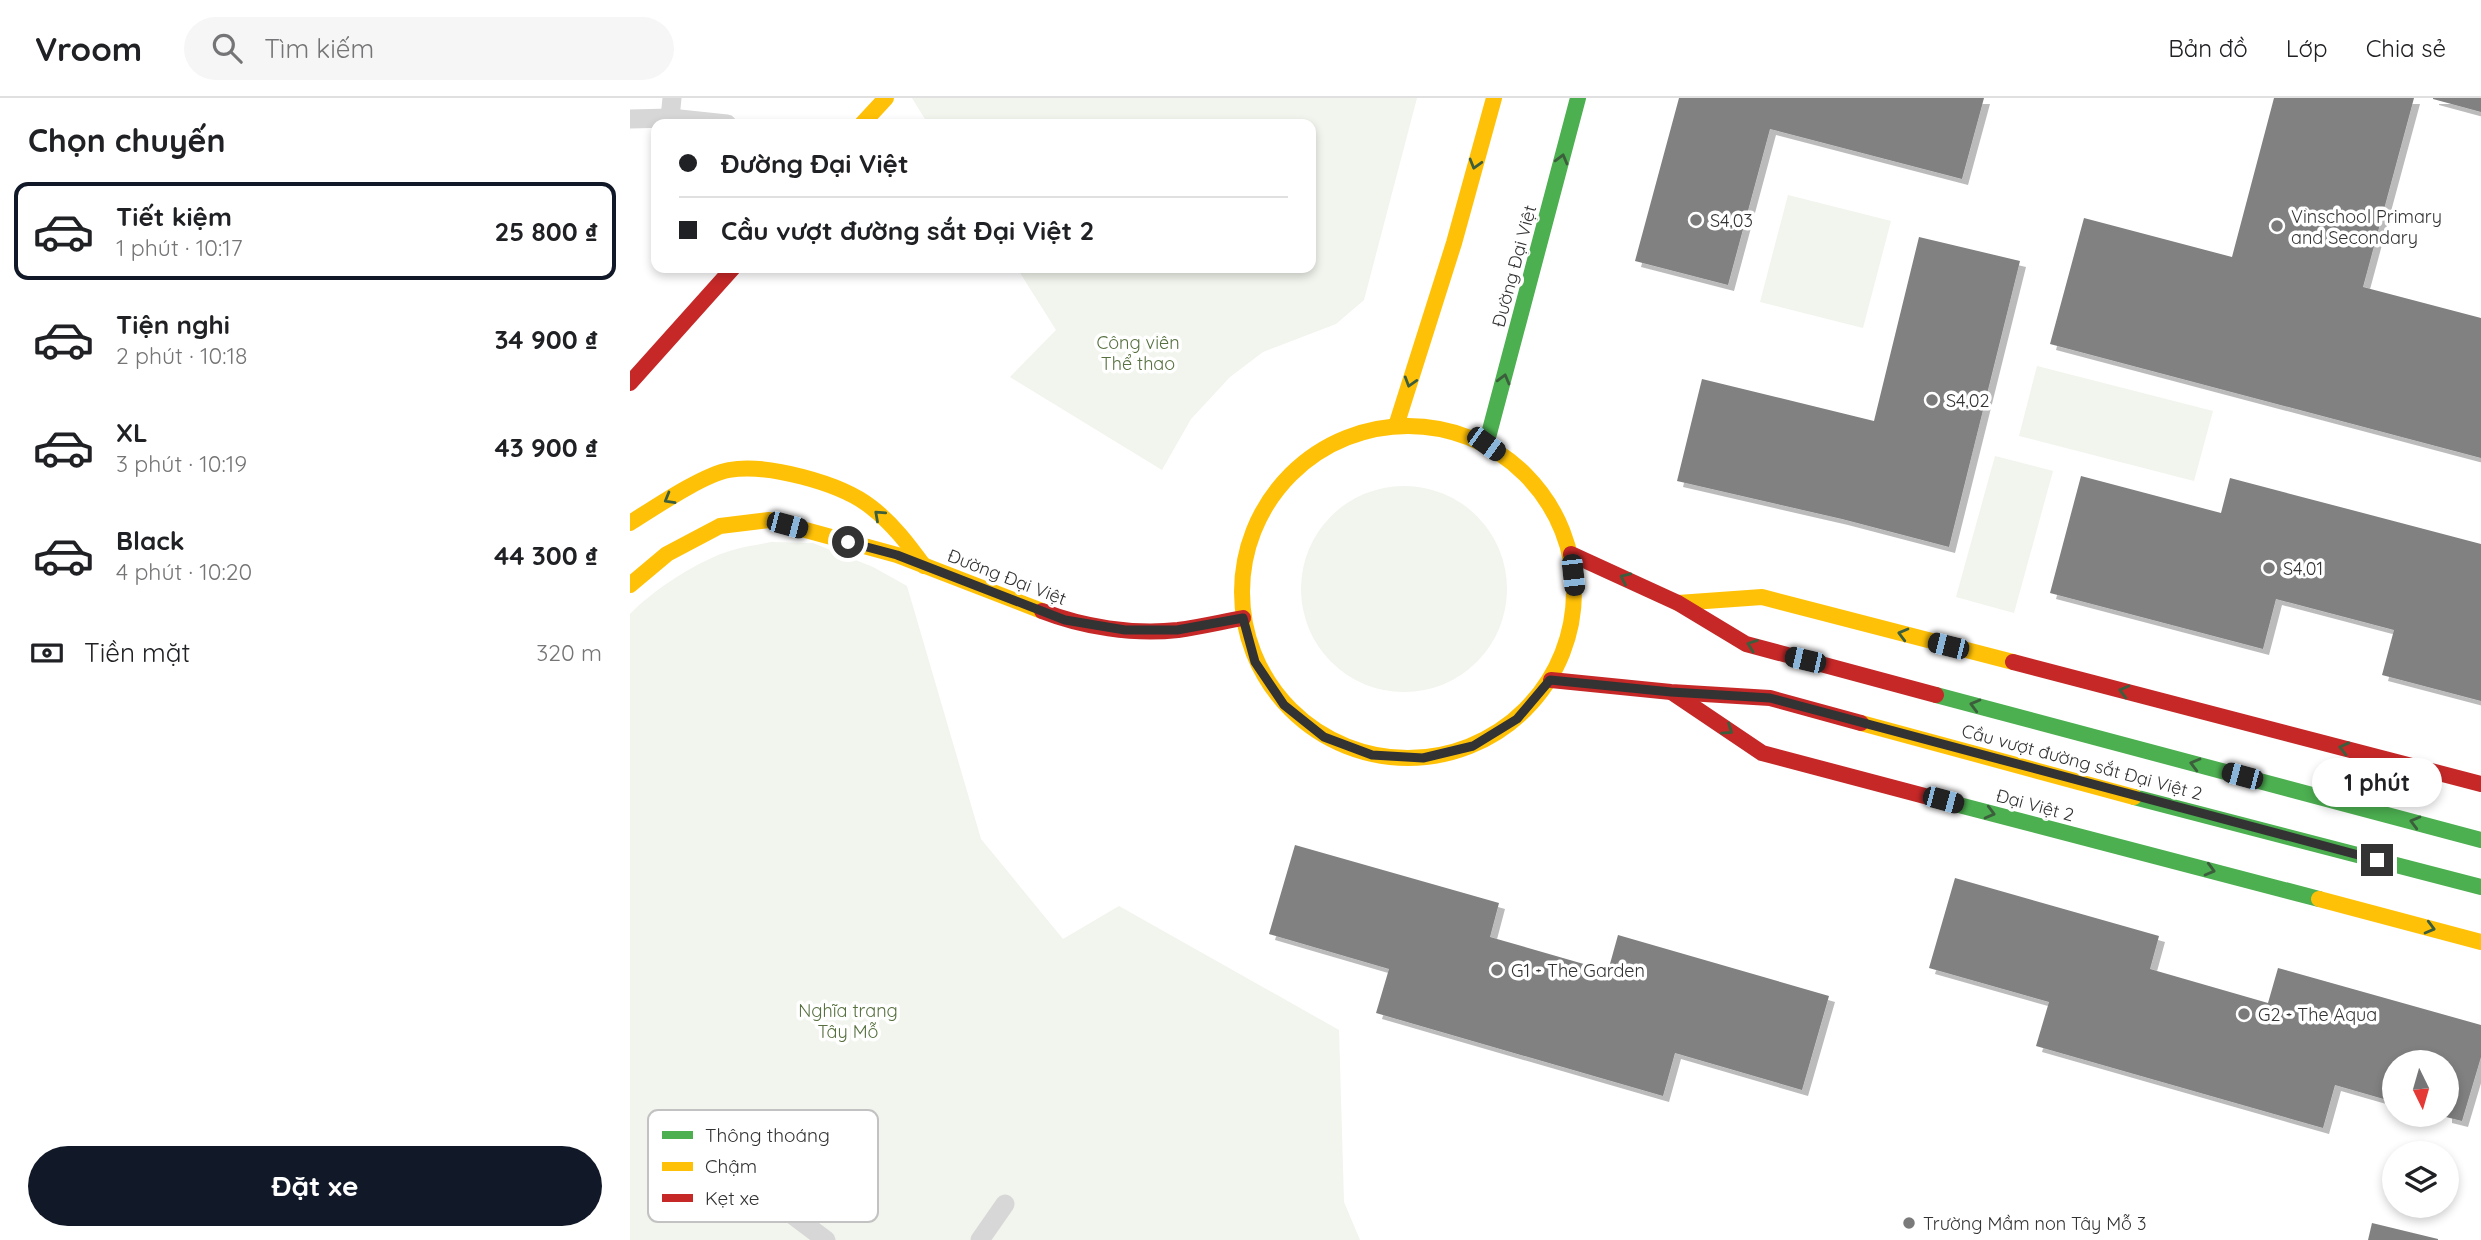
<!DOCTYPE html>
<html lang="vi">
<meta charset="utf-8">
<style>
body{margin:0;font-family:Quicksand,sans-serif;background:#f6f6f6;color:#202124;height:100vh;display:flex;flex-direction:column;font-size:26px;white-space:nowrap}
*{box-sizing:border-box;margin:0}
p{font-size:23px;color:#757577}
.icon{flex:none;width:38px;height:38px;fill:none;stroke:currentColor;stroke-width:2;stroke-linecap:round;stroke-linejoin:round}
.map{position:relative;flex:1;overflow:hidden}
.side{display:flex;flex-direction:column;background:#fff;width:630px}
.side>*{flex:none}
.top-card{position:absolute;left:21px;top:21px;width:665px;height:154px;border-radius:14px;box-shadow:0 4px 10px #0003;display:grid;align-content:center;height:154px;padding:0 28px;background:#fff}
.needle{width:46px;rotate:175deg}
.buttons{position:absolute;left:1752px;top:952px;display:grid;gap:14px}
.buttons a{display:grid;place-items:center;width:77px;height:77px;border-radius:50%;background:#fff;box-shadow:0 4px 10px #0003;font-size:35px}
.end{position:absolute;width:32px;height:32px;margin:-16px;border:9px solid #333;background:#fff;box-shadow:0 0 0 4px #fff}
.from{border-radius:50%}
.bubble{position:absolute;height:49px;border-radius:24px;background:#fff;box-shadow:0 4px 10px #0003;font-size:23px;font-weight:700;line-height:49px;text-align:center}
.car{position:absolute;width:21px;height:42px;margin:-21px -10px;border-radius:9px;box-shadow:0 0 5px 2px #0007;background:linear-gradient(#222 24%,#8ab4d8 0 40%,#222 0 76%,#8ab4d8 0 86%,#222 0)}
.top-card b{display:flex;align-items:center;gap:24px;height:66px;font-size:26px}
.top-card b+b{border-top:2px solid #e0e0e0}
.top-card i{width:18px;height:18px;background:#202124}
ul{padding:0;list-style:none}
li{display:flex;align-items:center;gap:21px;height:98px;margin:0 14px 10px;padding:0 14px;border:4px solid transparent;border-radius:14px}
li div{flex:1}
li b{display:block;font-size:26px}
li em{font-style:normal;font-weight:700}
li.active{border-color:#111827}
li>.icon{width:63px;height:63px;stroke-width:1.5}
h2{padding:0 28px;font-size:32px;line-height:84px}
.pay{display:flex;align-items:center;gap:18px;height:77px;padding:0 28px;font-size:26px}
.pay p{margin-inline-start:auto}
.cta{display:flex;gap:14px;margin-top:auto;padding:14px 28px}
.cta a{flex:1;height:80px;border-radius:42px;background:#111827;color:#fff;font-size:28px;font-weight:700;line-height:80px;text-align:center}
header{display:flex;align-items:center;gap:42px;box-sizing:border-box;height:98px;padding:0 35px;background:#fff;border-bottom:2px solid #e0e0e0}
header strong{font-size:33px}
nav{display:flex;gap:38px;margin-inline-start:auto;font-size:24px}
.search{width:490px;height:63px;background:#f6f6f6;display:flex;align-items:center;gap:18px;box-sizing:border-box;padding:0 24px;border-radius:38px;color:#757577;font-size:26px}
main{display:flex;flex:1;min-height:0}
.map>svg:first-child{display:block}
.green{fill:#f1f5ed}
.building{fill:#818181;filter:url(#shadow)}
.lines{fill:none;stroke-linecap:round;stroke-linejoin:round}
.lane{stroke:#d7d7d7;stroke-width:19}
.fast{stroke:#4caf50;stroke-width:16}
.slow{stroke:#ffc107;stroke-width:16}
.jam{stroke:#c62828;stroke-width:16}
.oneway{stroke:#3c5e3d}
.route{stroke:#333;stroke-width:9}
.poi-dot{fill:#7a7a7a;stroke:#fff;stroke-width:2.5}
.labels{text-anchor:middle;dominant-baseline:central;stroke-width:7;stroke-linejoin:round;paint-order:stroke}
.poi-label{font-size:18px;fill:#333;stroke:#fff;text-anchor:start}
.street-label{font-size:18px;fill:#333;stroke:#fff}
.park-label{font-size:18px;fill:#56703f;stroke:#fff}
.key{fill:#fff;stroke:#c2c2c2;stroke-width:2}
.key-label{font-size:19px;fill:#333}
</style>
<header>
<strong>Vroom</strong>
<div class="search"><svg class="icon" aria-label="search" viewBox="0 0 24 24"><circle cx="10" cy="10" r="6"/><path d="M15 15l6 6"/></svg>Tìm kiếm</div>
<nav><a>Bản đồ</a><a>Lớp</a><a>Chia sẻ</a></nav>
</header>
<main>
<section class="side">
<h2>Chọn chuyến</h2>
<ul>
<li class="active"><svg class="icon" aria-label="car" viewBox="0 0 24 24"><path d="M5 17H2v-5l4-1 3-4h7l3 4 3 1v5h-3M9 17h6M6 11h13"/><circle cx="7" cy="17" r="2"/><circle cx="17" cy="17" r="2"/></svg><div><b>Tiết kiệm</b><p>1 phút · 10:17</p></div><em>25 800 ₫</em></li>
<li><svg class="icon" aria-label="car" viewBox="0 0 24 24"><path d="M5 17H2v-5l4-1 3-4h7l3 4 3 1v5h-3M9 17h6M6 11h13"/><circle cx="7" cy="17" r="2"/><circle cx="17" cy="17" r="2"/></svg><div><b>Tiện nghi</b><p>2 phút · 10:18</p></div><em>34 900 ₫</em></li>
<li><svg class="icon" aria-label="car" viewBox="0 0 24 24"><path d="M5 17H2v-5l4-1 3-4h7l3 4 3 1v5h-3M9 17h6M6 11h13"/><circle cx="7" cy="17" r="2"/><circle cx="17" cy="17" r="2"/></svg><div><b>XL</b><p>3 phút · 10:19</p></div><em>43 900 ₫</em></li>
<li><svg class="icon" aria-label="car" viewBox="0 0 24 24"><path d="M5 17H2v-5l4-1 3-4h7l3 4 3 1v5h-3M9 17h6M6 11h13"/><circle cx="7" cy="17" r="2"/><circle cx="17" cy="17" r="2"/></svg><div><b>Black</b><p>4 phút · 10:20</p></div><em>44 300 ₫</em></li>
</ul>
<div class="pay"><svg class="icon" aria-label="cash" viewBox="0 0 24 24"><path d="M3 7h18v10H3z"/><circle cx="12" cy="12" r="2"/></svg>Tiền mặt<p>320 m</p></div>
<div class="cta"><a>Đặt xe</a></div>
</section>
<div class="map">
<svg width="1851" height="1142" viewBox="0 0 1851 1142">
<defs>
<filter id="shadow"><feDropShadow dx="6" dy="6" stdDeviation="0" flood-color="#0004"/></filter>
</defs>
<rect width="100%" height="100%" fill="#fff"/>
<!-- green -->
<g class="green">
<path d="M282 0H787L734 202 706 226 633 254 600 279 561 321 532 372 380 279 426 232 387 170H681V26H298Z"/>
<path d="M1158 97 1261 123 1233 230 1130 204Z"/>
<path d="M1407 268 1583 313 1564 383 1389 338Z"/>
<path d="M1365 358 1423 373 1384 515 1326 499Z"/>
<circle cx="774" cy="491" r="103"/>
<path d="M141 444 183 445 243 469 277 488 351 741 433 841 489 808 709 932 714 1104 730 1142H0V516C23 492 70 461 103 452 115 448 128 447 141 444Z"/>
</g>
<!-- building -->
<g class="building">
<path d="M1049 0H1354L1332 81 1140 31 1098 187 1005 163Z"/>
<path d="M1644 0H1784L1733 189 1851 220V360L1420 246 1454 120 1602 159Z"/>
<path d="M1851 0V14L1803 1V0Z"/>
<path d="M1289 139 1390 163 1319 449 1212 421 1047 383 1072 281 1244 323Z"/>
<path d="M1451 378 1591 415 1600 380 1851 446V603L1752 577 1764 532 1646 501 1633 551 1420 495Z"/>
<path d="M665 747 869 805 860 839 978 873 988 837 1199 898 1172 992 1045 955 1033 998 746 915 759 871 639 836Z"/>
<path d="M1325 780 1529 838 1520 871 1638 905 1648 870 1851 927V959L1832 1023 1816 1019V964H1764V1004L1705 987 1693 1030 1406 948 1419 904 1299 870Z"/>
<path d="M1742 1125 1808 1141V1142H1738Z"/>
</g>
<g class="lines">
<!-- lane -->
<g class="lane">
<path d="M40 20 42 0"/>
<path d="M0 21 40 20 97 26"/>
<path d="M120 1085 196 1142"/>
<path d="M350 1142 375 1106"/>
</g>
<!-- fast -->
<g class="fast">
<path d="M856 347 948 0"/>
<path d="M1306 597 1851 742"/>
<path d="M1504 699 1851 789"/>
<path d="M1306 701 1689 801"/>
</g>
<!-- slow -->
<g class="slow">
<path d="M232 26 256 0"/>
<circle cx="778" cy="494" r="166"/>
<path d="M766 328 824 145 864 0"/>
<path d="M0 425C24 410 72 377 99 372 136 365 211 385 241 409 263 426 278 446 294 468"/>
<path d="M0 487 37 456 90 428 139 422 267 457 412 513"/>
<path d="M1048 505 1132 499 1383 564"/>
<path d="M1231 625 1504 699"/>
<path d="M1689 801 1851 844"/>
</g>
<!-- jam -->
<g class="jam">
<path d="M0 285 103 170"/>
<path d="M941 456 1048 505 1116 546 1306 597"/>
<path d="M412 513C453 529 503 537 548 532 570 529 591 524 613 520"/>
<path d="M1383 564 1851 686"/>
<path d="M921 582 1041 594 1140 600 1231 625"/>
<path d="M1043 595 1132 655 1306 701"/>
</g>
</g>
<!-- one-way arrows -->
<defs><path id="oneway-chevron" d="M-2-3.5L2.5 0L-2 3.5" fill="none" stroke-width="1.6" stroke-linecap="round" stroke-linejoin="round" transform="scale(1.75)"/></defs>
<g class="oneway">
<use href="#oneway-chevron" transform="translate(932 61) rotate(-75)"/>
<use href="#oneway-chevron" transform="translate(845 66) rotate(106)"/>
<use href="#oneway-chevron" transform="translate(874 281) rotate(-75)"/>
<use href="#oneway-chevron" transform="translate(780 284) rotate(107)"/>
<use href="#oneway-chevron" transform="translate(39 401) rotate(150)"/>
<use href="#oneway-chevron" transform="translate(249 417) rotate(-138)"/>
<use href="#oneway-chevron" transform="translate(995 480) rotate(-155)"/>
<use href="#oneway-chevron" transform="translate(1273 536) rotate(-165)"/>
<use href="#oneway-chevron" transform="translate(1122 547) rotate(-160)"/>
<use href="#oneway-chevron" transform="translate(1494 593) rotate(-165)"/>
<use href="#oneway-chevron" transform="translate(1345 607) rotate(-165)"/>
<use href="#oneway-chevron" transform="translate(1098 632) rotate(34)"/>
<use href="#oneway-chevron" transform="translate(1714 650) rotate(-166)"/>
<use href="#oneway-chevron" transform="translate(1565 666) rotate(-165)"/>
<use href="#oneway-chevron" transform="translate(1360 715) rotate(15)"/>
<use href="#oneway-chevron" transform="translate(1785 724) rotate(-165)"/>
<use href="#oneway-chevron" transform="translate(1580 772) rotate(15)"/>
<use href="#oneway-chevron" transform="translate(1800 830) rotate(15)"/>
</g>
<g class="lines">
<!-- route -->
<path class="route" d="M218 444 267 457 435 522 495 532H547L613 520 625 564 654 607 694 639 742 657 793 660 843 648 887 621 920 582 1041 594 1140 600 1747 762"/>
</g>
<!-- markers -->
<g class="poi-dot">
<circle cx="1066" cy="122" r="7"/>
<circle cx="1647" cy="128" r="7"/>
<circle cx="1302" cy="302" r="7"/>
<circle cx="1639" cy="470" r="7"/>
<circle cx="867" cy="872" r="7"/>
<circle cx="1614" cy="916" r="7"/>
<circle cx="1279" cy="1125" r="7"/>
</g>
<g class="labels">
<!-- poi labels -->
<g class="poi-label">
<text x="1661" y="118">Vinschool Primary<tspan x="1661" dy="21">and Secondary</tspan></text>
<text x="1080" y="122">S4.03</text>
<text x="1316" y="302">S4.02</text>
<text x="1653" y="470">S4.01</text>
<text x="881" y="872">G1 - The Garden</text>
<text x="1628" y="916">G2 - The Aqua</text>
<text x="1293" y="1125">Trường Mầm non Tây Mỗ 3</text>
</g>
<!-- street labels -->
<g class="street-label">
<text transform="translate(884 168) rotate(-75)">Đường Đại Việt</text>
<text transform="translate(377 479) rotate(21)">Đường Đại Việt</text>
<text transform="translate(1452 664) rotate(15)">Cầu vượt đường sắt Đại Việt 2</text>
<text transform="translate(1405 707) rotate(15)">Đại Việt 2</text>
</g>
<!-- park labels -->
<g class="park-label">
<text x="508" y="244">Công viên<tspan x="508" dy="21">Thể thao</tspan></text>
<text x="218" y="912">Nghĩa trang<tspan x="218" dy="21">Tây Mỗ</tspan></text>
</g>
</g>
<!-- legend -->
<rect x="18" y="1012" width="230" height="112" rx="10" class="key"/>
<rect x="32" y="1033" width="31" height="8" fill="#4caf50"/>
<rect x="32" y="1064" width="31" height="9" fill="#ffc107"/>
<rect x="32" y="1096" width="31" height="8" fill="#c62828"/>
<g class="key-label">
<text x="75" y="1044">Thông thoáng</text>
<text x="75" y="1075">Chậm</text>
<text x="75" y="1107">Kẹt xe</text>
</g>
</svg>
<div class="buttons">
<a><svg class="needle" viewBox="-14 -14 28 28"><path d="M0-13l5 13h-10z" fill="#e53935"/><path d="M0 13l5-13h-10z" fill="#757577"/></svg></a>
<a><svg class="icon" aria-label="layers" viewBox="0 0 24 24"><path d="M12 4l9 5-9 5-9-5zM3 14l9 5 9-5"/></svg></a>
</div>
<i class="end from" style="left:218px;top:444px"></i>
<i class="end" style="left:1747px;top:762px"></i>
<div class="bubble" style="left:1682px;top:660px;width:130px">1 phút</div>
<i class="car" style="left:856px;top:346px;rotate:126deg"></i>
<i class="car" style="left:157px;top:427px;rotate:105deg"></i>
<i class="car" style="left:943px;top:477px;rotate:174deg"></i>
<i class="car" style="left:1318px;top:548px;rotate:284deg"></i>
<i class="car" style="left:1175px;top:562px;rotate:283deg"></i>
<i class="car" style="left:1612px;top:678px;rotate:285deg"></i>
<i class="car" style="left:1313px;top:702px;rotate:105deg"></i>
<div class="top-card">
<b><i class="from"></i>Đường Đại Việt</b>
<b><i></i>Cầu vượt đường sắt Đại Việt 2</b>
</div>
</div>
</main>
